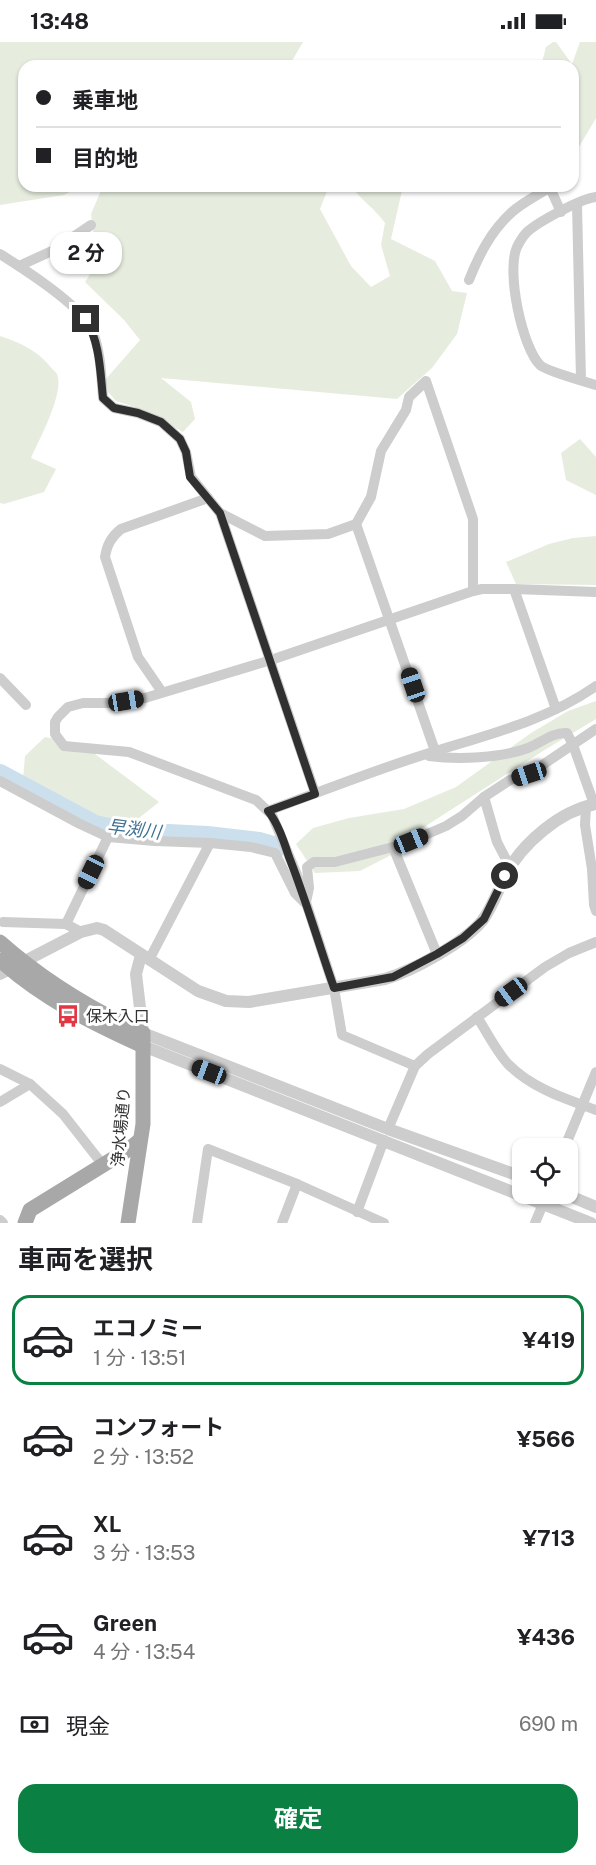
<!DOCTYPE html>
<html lang="ja">
<meta charset="utf-8">
<style>
body{margin:0;font-family:"Public Sans","Noto Sans JP",sans-serif;background:#f6f6f6;color:#202124;height:100vh;display:flex;flex-direction:column;font-size:22px;white-space:nowrap}
*{box-sizing:border-box;margin:0}
p{font-size:20px;color:#757577}
.icon{flex:none;width:33px;height:33px;fill:none;stroke:currentColor;stroke-width:2;stroke-linecap:round;stroke-linejoin:round}
.map{position:relative;height:1181px;overflow:hidden}
.sheet{display:flex;flex-direction:column;background:#fff;flex:1}
.sheet>*{flex:none}
.banner{position:absolute;left:18px;top:18px;width:561px;height:132px;border-radius:18px;box-shadow:0 2px 4px #0004;display:grid;align-content:center;height:132px;padding:0 18px;background:#fff}
.tools{position:absolute;left:512px;top:1096px;display:grid;gap:12px}
.tools a{display:grid;place-items:center;width:66px;height:66px;border-radius:12px;background:#fff;box-shadow:0 2px 4px #0004;font-size:30px}
.end{position:absolute;width:27px;height:27px;margin:-14px;border:8px solid #303030;background:#fff;box-shadow:0 0 0 3px #fff}
.from{border-radius:50%}
.bubble{position:absolute;height:42px;border-radius:18px;background:#fff;box-shadow:0 2px 4px #0004;font-size:20px;font-weight:700;line-height:42px;text-align:center}
.car{position:absolute;width:18px;height:36px;margin:-18px -9px;border-radius:8px;box-shadow:0 0 4px 2px #0007;background:linear-gradient(#222 24%,#8ab4d8 0 40%,#222 0 76%,#8ab4d8 0 86%,#222 0)}
.banner b{display:flex;align-items:center;gap:21px;height:57px;font-size:22px}
.banner b+b{border-top:2px solid #e0e0e0}
.banner i{width:15px;height:15px;background:#202124}
ul{padding:0;list-style:none}
li{display:flex;align-items:center;gap:18px;height:90px;margin:0 12px 9px;padding:0 6px;border:3px solid transparent;border-radius:18px}
li div{flex:1}
li b{display:block;font-size:22px}
li em{font-style:normal;font-weight:700}
li.active{border-color:#0b8043}
li>.icon{width:54px;height:54px;stroke-width:1.5}
h2{padding:0 18px;font-size:27px;line-height:72px}
.pay{display:flex;align-items:center;gap:15px;height:66px;padding:0 18px;font-size:22px}
.pay p{margin-inline-start:auto}
.primary-button{display:flex;gap:12px;margin-top:auto;padding:12px 18px}
.primary-button a{flex:1;height:69px;border-radius:18px;background:#0b8043;color:#fff;font-size:24px;font-weight:700;line-height:69px;text-align:center}
.status{display:flex;justify-content:space-between;align-items:center;height:42px;padding:0 30px;background:#fff;direction:ltr}
.status svg{height:16px;fill:currentColor}
.map>svg:first-child{display:block}
.green{fill:#e6eddf}
.lines{fill:none;stroke-linecap:round;stroke-linejoin:round}
.river{stroke:#cbdfec;stroke-width:18}
.minor{stroke:#cdcdcd;stroke-width:10}
.tertiary{stroke:#cdcdcd;stroke-width:12}
.primary{stroke:#a8a8a8;stroke-width:15}
.route{stroke:#303030;stroke-width:8}
.labels{text-anchor:middle;dominant-baseline:central;stroke-width:6;stroke-linejoin:round;paint-order:stroke}
.poi-label{font-size:16px;fill:#303030;stroke:#fff;text-anchor:start}
.street-label{font-size:16px;fill:#303030;stroke:#fff}
.water-label{font-size:18px;font-style:italic;fill:#3e7192;stroke:#fff}
</style>
<div class="status"><b>13:48</b><svg viewBox="0 0 49 12"><path d="M0 12V9h3v3zM5 12V6h3v6zM10 12V3h3v9zM15 12V0h3v12zM26 1h20v11H26zM47 4h2v5h-2z"/></svg></div>
<div class="map">
<svg width="596" height="1181" viewBox="0 0 596 1181">
<rect width="100%" height="100%" fill="#fff"/>
<!-- green -->
<g class="green">
<path d="M0 0H303L289 24H24V144H81L64 153 0 163Z"/>
<path d="M553 0H556L572 22 580 0H596V76L573 115V24H541L546 5Z"/>
<path d="M103 144H329L320 167 351 224 371 245 390 234 381 203 385 181C375 167 361 158 351 144H403L391 197 435 219 452 249 467 251 457 292 432 326 397 357 161 336 191 360 195 377 183 390 144 368 116 359 108 350 105 338 140 298 124 278 85 240 105 209 94 195 91 172Z"/>
<path d="M0 294C18 300 35 307 48 322 50 325 55 329 57 332 65 350 39 398 31 416L56 427 44 450 4 462 0 461Z"/>
<path d="M580 397 596 415V453L566 438 561 411Z"/>
<path d="M596 494V543L516 542 506 520 549 502 573 496Z"/>
<path d="M596 659V677L543 709 421 787 399 809 360 829 315 831 296 802 313 786 349 776 404 767 456 745 531 691 568 669Z"/>
<path d="M45 695 83 703 159 760 128 785 75 769 23 737 25 714Z"/>
</g>
<g class="lines">
<!-- river -->
<path class="river" d="M0 731 95 782 130 789 207 793 259 799 280 805"/>
<!-- minor -->
<g class="minor">
<path d="M596 155C582 156 538 180 527 190 524 193 519 201 517 205 506 229 522 305 540 323 546 329 586 340 596 343"/>
<path d="M577 162 581 338"/>
<path d="M0 212C24 227 81 263 92 288 101 309 101 333 103 356L114 366 138 371 161 380 180 397 186 410 191 435 220 471 315 751"/>
<path d="M19 224 54 208 91 183"/>
<path d="M469 238C479 213 491 189 512 170 522 161 536 154 547 147L551 148 561 170"/>
<path d="M220 471 265 494 328 492 356 482 371 455 381 409 406 368 409 355 426 339 473 477V549"/>
<path d="M356 482 435 709"/>
<path d="M514 547 556 667"/>
<path d="M0 636 26 663"/>
<path d="M162 650 138 615 105 515C107 503 111 495 121 487L208 456"/>
<path d="M429 714C458 718 501 716 528 706 541 701 552 690 567 691L573 703 594 762"/>
<path d="M0 739 80 782 108 795 155 799 210 801 149 918"/>
<path d="M586 764 585 783 592 827 594 863 596 869"/>
<path d="M268 769C319 750 370 730 423 713 482 694 545 680 596 644"/>
<path d="M210 801 251 805 275 811 295 851 305 861"/>
<path d="M393 805 437 912"/>
<path d="M510 825 497 800 484 755 510 738 529 732 596 687"/>
<path d="M306 860 309 846 307 825 314 820H335L393 805 411 799 446 784 462 774 484 755"/>
<path d="M3 880 66 882 81 890"/>
<path d="M66 882 108 795"/>
<path d="M477 975C487 990 496 1009 508 1022 531 1046 566 1057 596 1068"/>
<path d="M415 1024 342 993 334 946 297 833 272 773 256 758 129 710 64 704 55 692V680L58 675 68 665 83 661H111L145 656 271 618 473 549 482 547H514L596 550"/>
<path d="M0 1027 30 1042 63 1072 103 1123"/>
<path d="M0 1060 30 1042"/>
<path d="M388 1087 415 1024 428 1012 545 925 569 911 596 900"/>
<path d="M564 1107 596 1030"/>
<path d="M357 1170 384 1098"/>
<path d="M0 1178 3 1181"/>
<path d="M197 1181 208 1107 297 1142 384 1181"/>
<path d="M282 1181 297 1142"/>
<path d="M535 1181 543 1162"/>
</g>
<!-- tertiary -->
<g class="tertiary">
<path d="M141 913 136 932 143 991 388 1087 522 1135"/>
<path d="M0 932 81 890 97 886 104 888 198 949 226 959 249 960 385 937C412 929 464 901 482 879 492 866 498 848 505 834 522 801 560 769 596 762"/>
<path d="M143 1004 591 1181"/>
<path d="M565 1152 596 1165"/>
</g>
<!-- primary -->
<g class="primary">
<path d="M0 900C44 939 90 967 143 991V1082L128 1181"/>
<path d="M0 918C42 956 92 981 143 1004"/>
<path d="M25 1181 30 1168 129 1107 140 1098"/>
</g>
</g>
<g class="lines">
<!-- route -->
<path class="route" d="M86 277C100 302 100 328 103 356L114 366 138 371 161 380 180 397 186 410 190 435 220 471 315 752 268 769C278 781 284 800 289 815 306 858 319 903 334 946L393 935 437 912 463 896 484 877 505 834"/>
</g>
<!-- icons -->
<defs>
<g id="bus-bare" transform="scale(1.8)"><path d="M-5-6H5V4H4V6H2V4H-2V6H-4V4H-5ZM-3.5-4V0h7V-4ZM-3.5 1.2v1.5H-2V1.2ZM2 1.2v1.5H3.5V1.2Z" fill="#e33642" stroke="#fff" stroke-width="2.5" paint-order="stroke"/></g>
</defs>
<g fill-rule="evenodd">
<use href="#bus-bare" x="68" y="974"/>
</g>
<g class="labels">
<!-- poi labels -->
<g class="poi-label">
<text x="86" y="974">保木入口</text>
</g>
<!-- street labels -->
<g class="street-label">
<text transform="translate(121 1085) rotate(-85)">浄水場通り</text>
</g>
<!-- water labels -->
<g class="water-label">
<text transform="translate(134 787) rotate(7)">早渕川</text>
</g>
</g>
</svg>
<div class="tools">
<a><svg class="icon" aria-label="locate" viewBox="0 0 24 24"><circle cx="12" cy="12" r="6"/><path d="M12 2v4M12 18v4M2 12h4M18 12h4"/></svg></a>
</div>
<i class="end from" style="left:505px;top:834px"></i>
<i class="end" style="left:86px;top:277px"></i>
<div class="bubble" style="left:50px;top:190px;width:72px">2 分</div>
<i class="car" style="left:413px;top:643px;rotate:341deg"></i>
<i class="car" style="left:126px;top:659px;rotate:80deg"></i>
<i class="car" style="left:529px;top:732px;rotate:252deg"></i>
<i class="car" style="left:411px;top:799px;rotate:68deg"></i>
<i class="car" style="left:91px;top:830px;rotate:206deg"></i>
<i class="car" style="left:511px;top:950px;rotate:234deg"></i>
<i class="car" style="left:209px;top:1030px;rotate:291deg"></i>
<div class="banner">
<b><i class="from"></i>乗車地</b>
<b><i></i>目的地</b>
</div>
</div>
<section class="sheet">
<h2>車両を選択</h2>
<ul>
<li class="active"><svg class="icon" aria-label="car" viewBox="0 0 24 24"><path d="M5 17H2v-5l4-1 3-4h7l3 4 3 1v5h-3M9 17h6M6 11h13"/><circle cx="7" cy="17" r="2"/><circle cx="17" cy="17" r="2"/></svg><div><b>エコノミー</b><p>1 分 · 13:51</p></div><em>¥419</em></li>
<li><svg class="icon" aria-label="car" viewBox="0 0 24 24"><path d="M5 17H2v-5l4-1 3-4h7l3 4 3 1v5h-3M9 17h6M6 11h13"/><circle cx="7" cy="17" r="2"/><circle cx="17" cy="17" r="2"/></svg><div><b>コンフォート</b><p>2 分 · 13:52</p></div><em>¥566</em></li>
<li><svg class="icon" aria-label="car" viewBox="0 0 24 24"><path d="M5 17H2v-5l4-1 3-4h7l3 4 3 1v5h-3M9 17h6M6 11h13"/><circle cx="7" cy="17" r="2"/><circle cx="17" cy="17" r="2"/></svg><div><b>XL</b><p>3 分 · 13:53</p></div><em>¥713</em></li>
<li><svg class="icon" aria-label="car" viewBox="0 0 24 24"><path d="M5 17H2v-5l4-1 3-4h7l3 4 3 1v5h-3M9 17h6M6 11h13"/><circle cx="7" cy="17" r="2"/><circle cx="17" cy="17" r="2"/></svg><div><b>Green</b><p>4 分 · 13:54</p></div><em>¥436</em></li>
</ul>
<div class="pay"><svg class="icon" aria-label="cash" viewBox="0 0 24 24"><path d="M3 7h18v10H3z"/><circle cx="12" cy="12" r="2"/></svg>現金<p>690 m</p></div>
<div class="primary-button"><a>確定</a></div>
</section>
